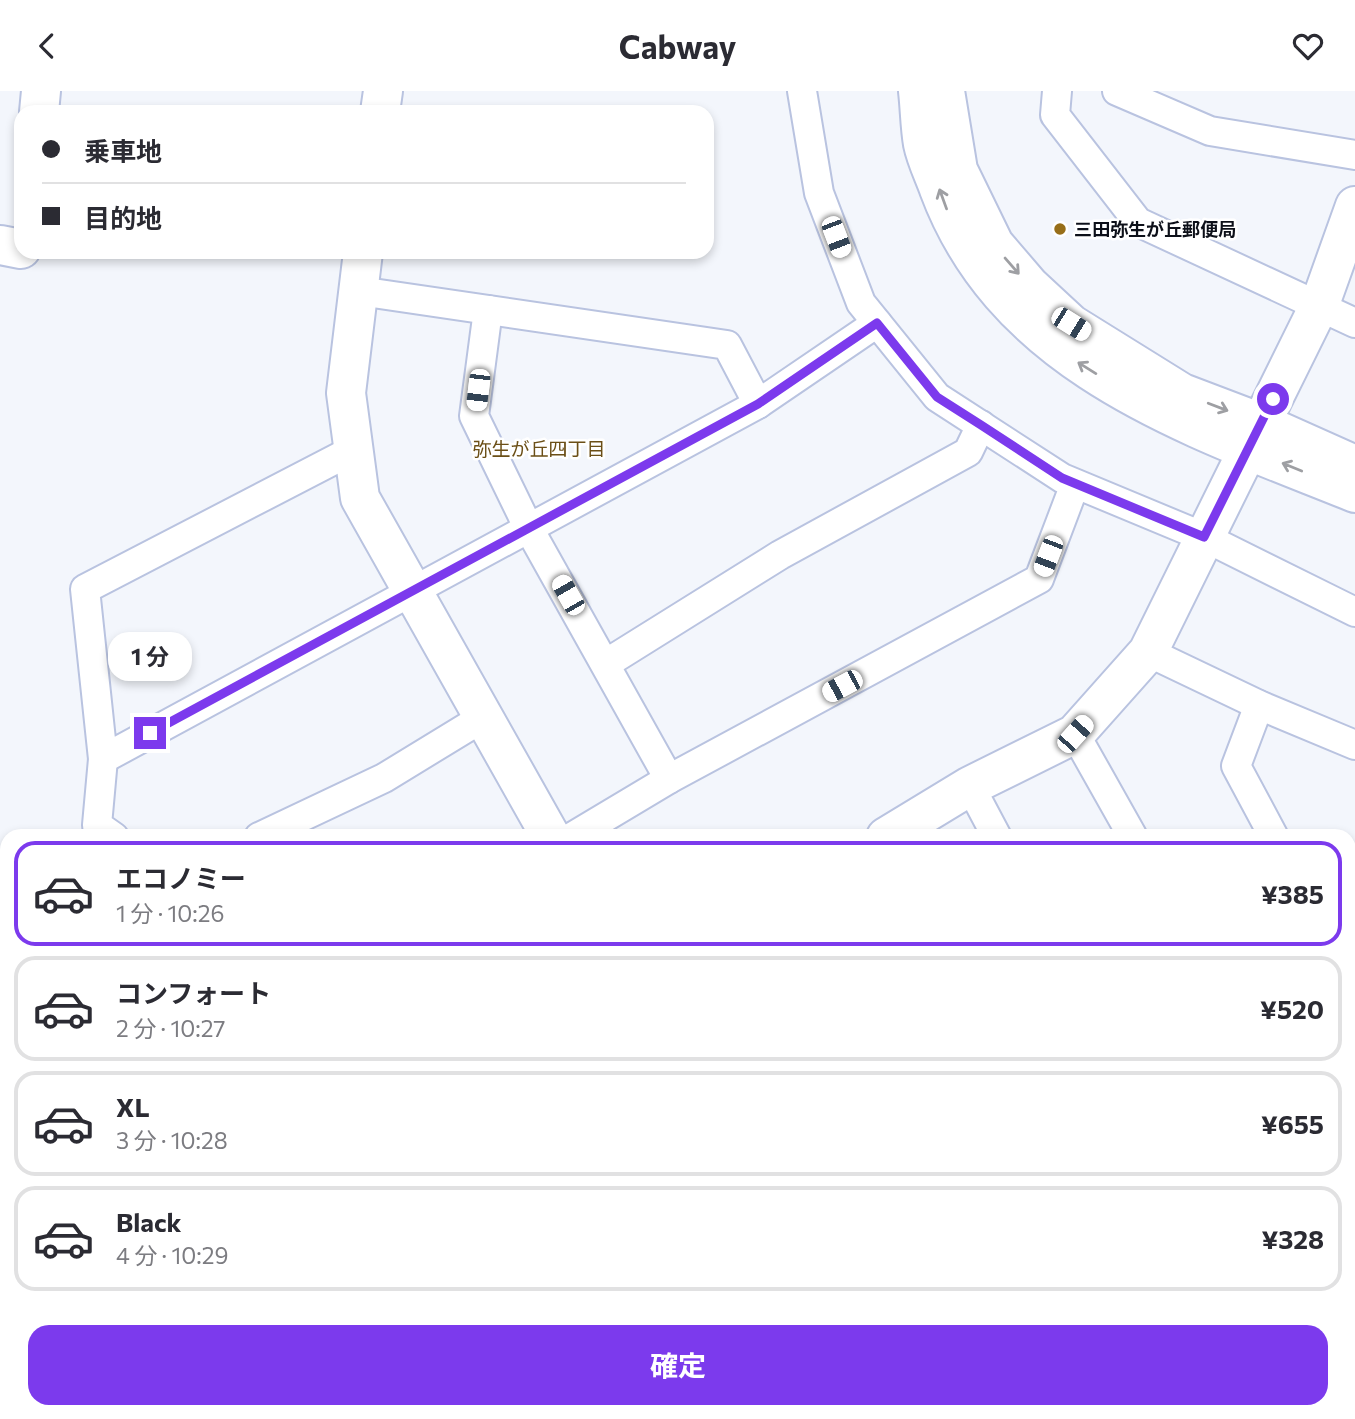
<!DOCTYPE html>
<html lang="ja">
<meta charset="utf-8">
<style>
body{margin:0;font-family:Commissioner,"Noto Sans JP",sans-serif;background:#f2f2f3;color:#2b2b33;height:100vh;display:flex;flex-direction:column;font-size:26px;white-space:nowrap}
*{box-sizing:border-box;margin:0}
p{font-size:23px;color:#7c7c81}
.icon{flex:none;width:38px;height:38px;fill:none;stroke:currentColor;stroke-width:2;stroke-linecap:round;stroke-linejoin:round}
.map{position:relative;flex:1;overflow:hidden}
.side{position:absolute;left:0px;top:738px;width:1356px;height:590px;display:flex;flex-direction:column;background:#fff;border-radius:21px 21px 0 0;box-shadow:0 4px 10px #0003}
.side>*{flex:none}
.banner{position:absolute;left:14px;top:14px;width:700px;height:154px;border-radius:21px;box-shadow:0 4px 10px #0003;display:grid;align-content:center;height:154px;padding:0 28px;background:#fff}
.end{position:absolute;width:32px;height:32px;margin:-16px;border:9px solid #7c3aed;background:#fff;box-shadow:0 0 0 4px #fff}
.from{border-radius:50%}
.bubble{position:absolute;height:49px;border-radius:21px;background:#fff;box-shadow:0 4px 10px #0003;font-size:23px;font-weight:700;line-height:49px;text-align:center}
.car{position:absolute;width:21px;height:42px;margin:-21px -10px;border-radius:9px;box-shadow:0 0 5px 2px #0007;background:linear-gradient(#fff 24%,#345 0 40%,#fff 0 76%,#345 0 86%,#fff 0)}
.banner b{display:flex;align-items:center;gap:24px;height:66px;font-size:26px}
.banner b+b{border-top:2px solid #e1e1e2}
.banner i{width:18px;height:18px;background:#2b2b33}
ul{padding:12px 0 0;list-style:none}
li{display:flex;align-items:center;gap:21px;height:105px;margin:0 14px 10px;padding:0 14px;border:4px solid #e1e1e2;border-radius:21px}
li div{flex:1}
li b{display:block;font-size:26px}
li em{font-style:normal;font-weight:700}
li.selected{border-color:#7c3aed}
li>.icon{width:63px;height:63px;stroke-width:1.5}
.primary-button{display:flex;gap:14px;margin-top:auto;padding:14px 28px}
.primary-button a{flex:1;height:80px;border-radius:21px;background:#7c3aed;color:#fff;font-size:28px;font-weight:700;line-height:80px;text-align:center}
header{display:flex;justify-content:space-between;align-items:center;height:91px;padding:0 28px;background:#fff;font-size:32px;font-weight:700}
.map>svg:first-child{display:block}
.forest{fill:url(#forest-firs)}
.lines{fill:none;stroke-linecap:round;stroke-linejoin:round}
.street-casing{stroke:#b9c3e0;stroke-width:32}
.secondary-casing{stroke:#b9c3e0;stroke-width:42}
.primary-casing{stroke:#475aa3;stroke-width:42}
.highway-casing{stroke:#475aa3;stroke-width:42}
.path{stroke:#90939a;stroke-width:4.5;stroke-dasharray:5 5;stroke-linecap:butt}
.street{stroke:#fff;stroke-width:28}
.secondary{stroke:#fff;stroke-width:38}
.primary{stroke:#a3b4f4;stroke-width:38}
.highway{stroke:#6682ed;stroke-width:38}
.oneway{stroke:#9e9fa3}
.route{stroke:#7c3aed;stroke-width:9}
.poi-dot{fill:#976e19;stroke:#fff;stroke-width:2.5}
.labels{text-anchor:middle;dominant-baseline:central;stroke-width:5;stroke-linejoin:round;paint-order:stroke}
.poi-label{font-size:18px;font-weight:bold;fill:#0d1019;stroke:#fff;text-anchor:start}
.neighbourhood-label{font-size:19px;fill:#6b4f17;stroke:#fff}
</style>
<header><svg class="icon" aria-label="back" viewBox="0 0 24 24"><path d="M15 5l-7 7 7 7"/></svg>Cabway<svg class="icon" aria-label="heart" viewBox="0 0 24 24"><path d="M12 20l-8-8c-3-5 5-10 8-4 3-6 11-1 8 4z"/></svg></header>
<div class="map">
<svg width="1355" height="1328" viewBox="0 0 1355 1328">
<defs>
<pattern id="forest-firs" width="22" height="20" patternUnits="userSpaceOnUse" patternTransform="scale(1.75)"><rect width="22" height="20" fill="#d7dff6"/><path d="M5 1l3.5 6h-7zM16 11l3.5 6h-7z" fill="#b7bed2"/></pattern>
</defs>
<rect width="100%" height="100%" fill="#f3f6fc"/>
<!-- forest -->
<g class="forest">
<path d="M0 780 2 792 7 797V1318H0Z"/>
<path d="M68 1321H552L561 1328H101Z"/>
</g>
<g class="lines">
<!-- street casing -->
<g class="street-casing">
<g id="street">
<path d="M802 0 819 102 861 212 937 306 1062 387 1204 446 1355 521"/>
<path d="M1057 0 1055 24 1138 131 1355 232"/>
<path d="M1117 0 1210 40 1355 64"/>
<path d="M359 200 727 254 758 313"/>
<path d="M488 219 474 325 528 436 669 688"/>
<path d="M353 359 85 498 103 668 758 313 877 232"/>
<path d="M1148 561 1259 614 1355 654"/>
<path d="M607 572 780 464 968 361 981 334"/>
<path d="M1259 614 1236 675 1274 746"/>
<path d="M1075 643 1133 746"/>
<path d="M103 668 97 734 114 746"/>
<path d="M970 695 997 746"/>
<path d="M259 746 384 687 484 626"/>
<path d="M572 746 669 688 1039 488 1075 393"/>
<path d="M1349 886 1355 897"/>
<path d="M1349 1127 1355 1137"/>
<path d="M1349 1233 1355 1230"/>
<path d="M1025 1321 1028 1328"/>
<path d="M1308 1321 1312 1328"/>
</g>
</g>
<!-- secondary casing -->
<g class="secondary-casing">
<g id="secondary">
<path d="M918 0C920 17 920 36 923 53 926 68 934 84 939 98 1006 278 1192 336 1355 402"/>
<path d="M945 0 958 79 994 153 1030 195 1071 233 1182 302 1261 332 1355 374"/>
<path d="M39 21 41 0"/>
<path d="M380 21 383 0"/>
<path d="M0 154 21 158"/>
<path d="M363 161 346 302 360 407 551 746"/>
<path d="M886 746 970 695 1075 643 1148 561 1320 213 1355 115"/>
<path d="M870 1321 873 1328"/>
</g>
</g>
<!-- primary casing -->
<g class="primary-casing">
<g id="primary">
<path d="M0 1126 7 1132"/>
<path d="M222 1321 230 1328"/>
</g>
</g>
<!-- highway casing -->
<g class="highway-casing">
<g id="highway">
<path d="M0 1037 7 1041"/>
<path d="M0 1198 7 1206"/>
<path d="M120 1321 125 1328"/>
<path d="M402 1321 408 1328"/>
</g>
</g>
<!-- path -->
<g class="path">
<path d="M647 1321 661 1328"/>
<path d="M1130 1328 1143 1321"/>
</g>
<!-- street -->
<use href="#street" class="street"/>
<!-- secondary -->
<use href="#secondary" class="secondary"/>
<!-- primary -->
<use href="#primary" class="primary"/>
<!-- highway -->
<use href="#highway" class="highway"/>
</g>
<!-- one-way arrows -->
<defs><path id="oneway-shaft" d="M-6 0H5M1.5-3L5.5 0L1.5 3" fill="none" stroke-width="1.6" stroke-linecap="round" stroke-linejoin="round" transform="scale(1.75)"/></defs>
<g class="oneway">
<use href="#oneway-shaft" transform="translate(943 108) rotate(-110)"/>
<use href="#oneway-shaft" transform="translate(1012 175) rotate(49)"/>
<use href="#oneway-shaft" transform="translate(1087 277) rotate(-148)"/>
<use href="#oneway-shaft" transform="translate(1218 316) rotate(21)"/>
<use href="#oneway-shaft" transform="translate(1292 376) rotate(-158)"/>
</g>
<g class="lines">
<!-- route -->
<path class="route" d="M150 642 758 313 877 232 937 306 981 334 1062 387 1204 446 1273 308"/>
</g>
<!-- markers -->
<circle class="poi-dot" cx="1060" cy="138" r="7"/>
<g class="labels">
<!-- poi labels -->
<g class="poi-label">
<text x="1074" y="138">三田弥生が丘郵便局</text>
</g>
<!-- neighbourhood labels -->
<g class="neighbourhood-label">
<text x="539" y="357">弥生が丘四丁目</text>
</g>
</g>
</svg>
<i class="end from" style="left:1273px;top:308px"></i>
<i class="end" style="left:150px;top:642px"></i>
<div class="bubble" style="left:108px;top:541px;width:84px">1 分</div>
<i class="car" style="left:836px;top:146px;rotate:159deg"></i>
<i class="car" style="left:1071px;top:233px;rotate:122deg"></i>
<i class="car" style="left:478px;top:299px;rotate:187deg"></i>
<i class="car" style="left:1048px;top:465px;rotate:201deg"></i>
<i class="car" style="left:568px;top:504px;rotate:330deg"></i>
<i class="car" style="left:842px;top:595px;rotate:242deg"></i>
<i class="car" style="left:1075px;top:643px;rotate:42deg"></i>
<div class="banner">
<b><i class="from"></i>乗車地</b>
<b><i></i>目的地</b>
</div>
<section class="side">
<ul>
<li class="selected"><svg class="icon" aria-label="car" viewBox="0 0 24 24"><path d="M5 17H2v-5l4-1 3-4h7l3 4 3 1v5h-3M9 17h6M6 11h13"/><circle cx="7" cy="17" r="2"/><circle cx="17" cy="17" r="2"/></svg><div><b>エコノミー</b><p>1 分 · 10:26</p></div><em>¥385</em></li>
<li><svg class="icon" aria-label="car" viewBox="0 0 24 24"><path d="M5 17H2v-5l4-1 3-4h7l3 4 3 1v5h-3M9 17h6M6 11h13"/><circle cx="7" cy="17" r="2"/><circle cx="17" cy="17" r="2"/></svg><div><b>コンフォート</b><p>2 分 · 10:27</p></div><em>¥520</em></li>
<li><svg class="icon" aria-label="car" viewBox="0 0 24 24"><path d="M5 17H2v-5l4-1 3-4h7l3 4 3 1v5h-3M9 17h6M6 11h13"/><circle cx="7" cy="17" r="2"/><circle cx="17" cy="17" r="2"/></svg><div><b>XL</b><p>3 分 · 10:28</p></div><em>¥655</em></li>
<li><svg class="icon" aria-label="car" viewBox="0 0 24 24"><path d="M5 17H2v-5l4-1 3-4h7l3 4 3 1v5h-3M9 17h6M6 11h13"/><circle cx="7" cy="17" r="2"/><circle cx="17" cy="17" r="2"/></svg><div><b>Black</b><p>4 分 · 10:29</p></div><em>¥328</em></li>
</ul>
<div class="primary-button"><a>確定</a></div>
</section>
</div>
